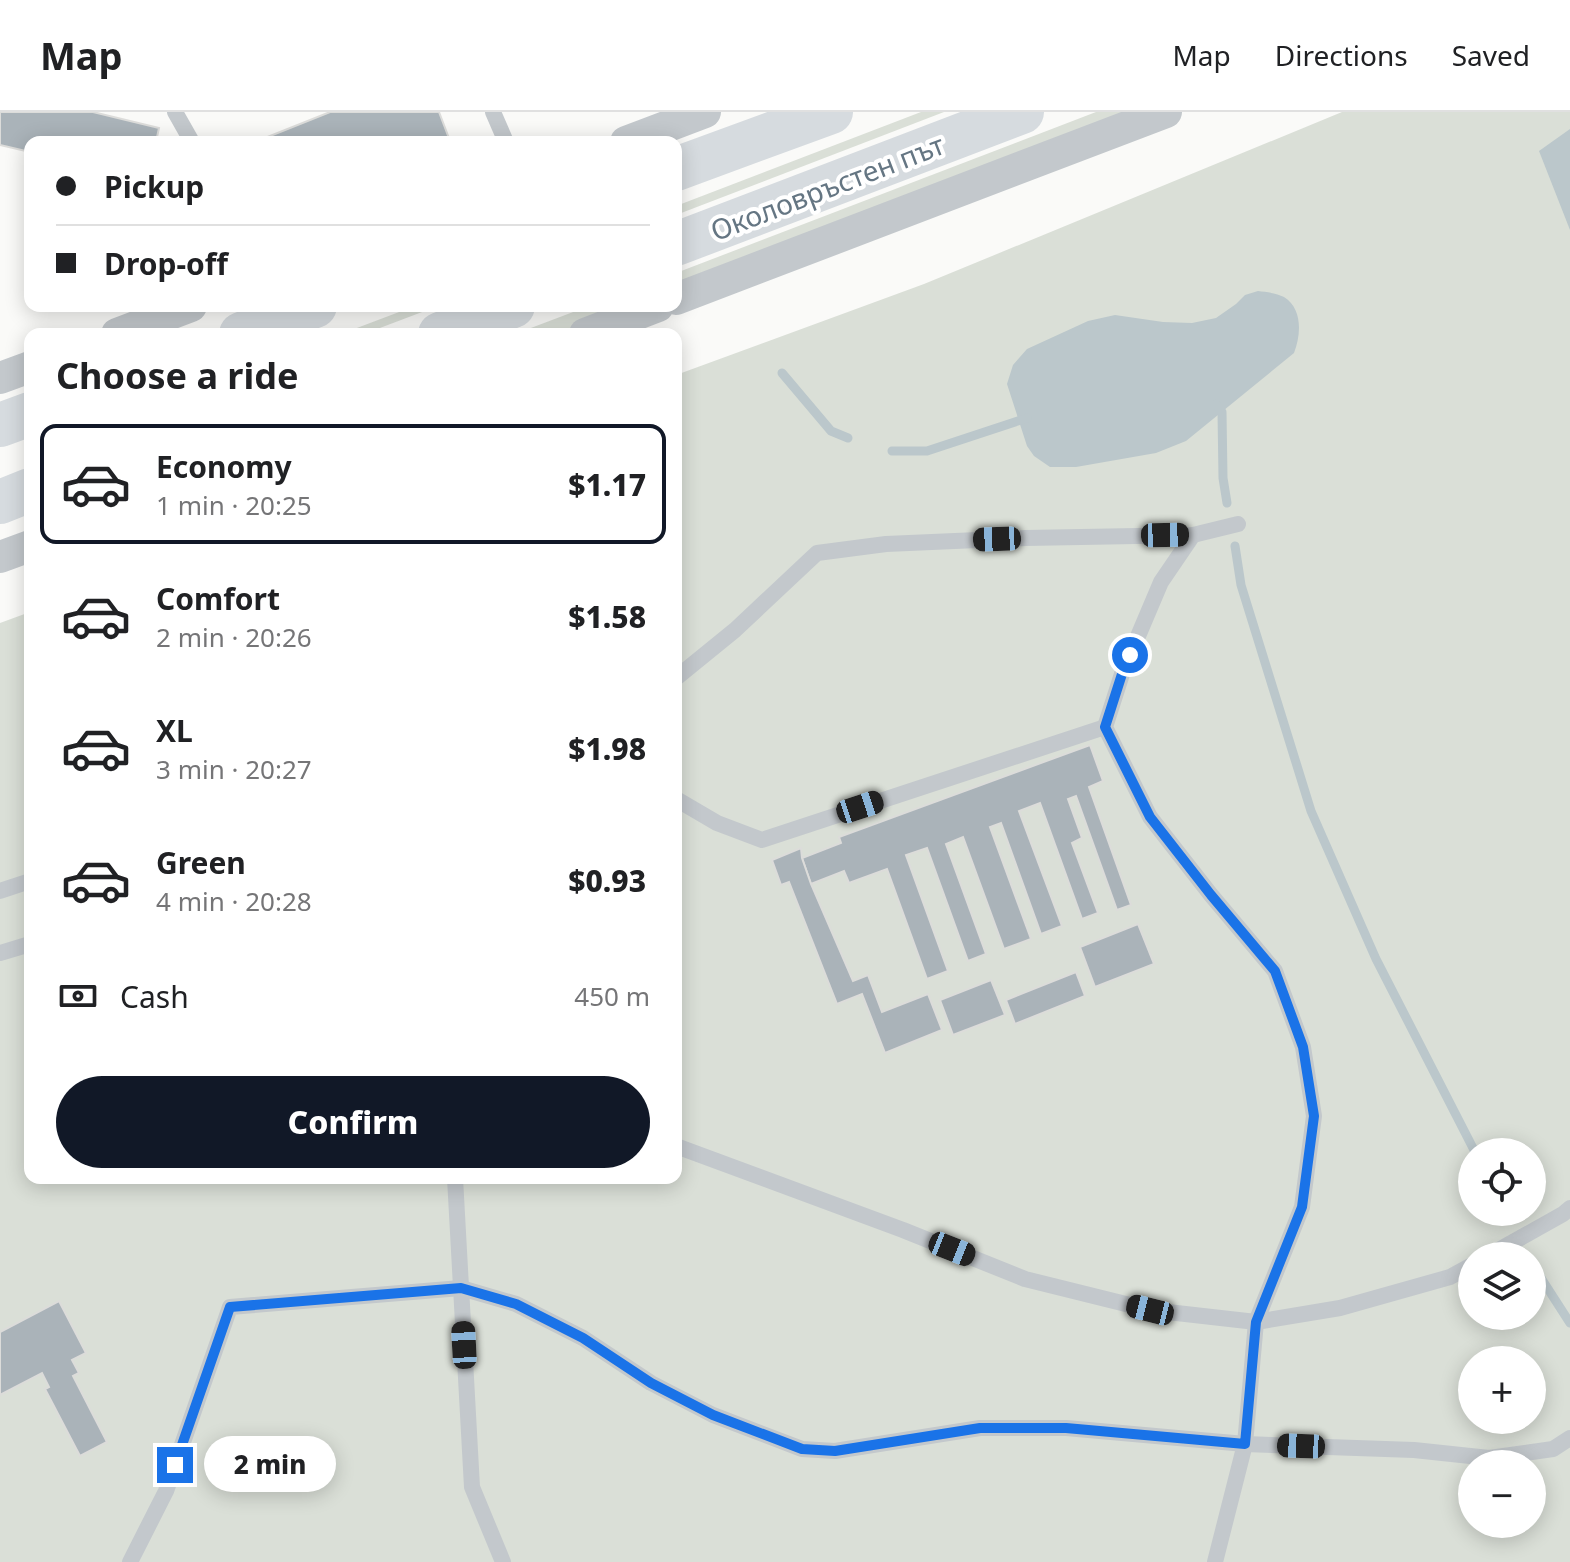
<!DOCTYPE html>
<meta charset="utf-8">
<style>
body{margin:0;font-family:"Noto Sans",sans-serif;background:#f2f2f2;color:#202124;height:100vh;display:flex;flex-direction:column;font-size:30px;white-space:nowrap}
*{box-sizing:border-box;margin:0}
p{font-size:26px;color:#757577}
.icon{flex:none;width:44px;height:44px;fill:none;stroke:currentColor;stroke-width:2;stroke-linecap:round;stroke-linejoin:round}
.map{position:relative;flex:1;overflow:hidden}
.details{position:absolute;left:24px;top:216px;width:658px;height:856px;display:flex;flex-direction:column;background:#fff;border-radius:16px;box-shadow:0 4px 20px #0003}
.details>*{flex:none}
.banner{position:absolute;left:24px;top:24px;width:658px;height:176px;border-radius:16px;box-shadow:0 4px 20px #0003;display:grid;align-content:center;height:176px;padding:0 32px;background:#fff}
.buttons{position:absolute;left:1458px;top:1026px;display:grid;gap:16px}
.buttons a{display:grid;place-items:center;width:88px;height:88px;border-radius:50%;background:#fff;box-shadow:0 4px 20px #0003;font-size:40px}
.end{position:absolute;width:36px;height:36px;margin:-18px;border:10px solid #1a73e8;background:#fff;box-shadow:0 0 0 4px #fff}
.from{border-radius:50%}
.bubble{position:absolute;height:56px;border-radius:28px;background:#fff;box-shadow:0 4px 20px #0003;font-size:26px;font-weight:800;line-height:56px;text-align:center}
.car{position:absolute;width:24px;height:48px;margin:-24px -12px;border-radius:10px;box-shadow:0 0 6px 2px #0007;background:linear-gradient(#222 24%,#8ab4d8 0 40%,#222 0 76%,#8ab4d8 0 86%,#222 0)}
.banner b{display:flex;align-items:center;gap:28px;height:76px;font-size:30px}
.banner b+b{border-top:2px solid #e0e0e0}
.banner i{width:20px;height:20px;background:#202124}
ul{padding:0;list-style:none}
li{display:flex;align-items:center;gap:24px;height:120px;margin:0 16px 12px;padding:0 16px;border:4px solid transparent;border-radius:16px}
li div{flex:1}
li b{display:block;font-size:30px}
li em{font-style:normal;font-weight:800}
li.current{border-color:#111827}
li>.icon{width:72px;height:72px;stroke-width:1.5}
h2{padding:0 32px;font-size:36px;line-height:96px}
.pay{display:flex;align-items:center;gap:20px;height:88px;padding:0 32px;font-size:30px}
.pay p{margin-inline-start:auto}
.action{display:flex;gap:16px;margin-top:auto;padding:16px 32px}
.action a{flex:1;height:92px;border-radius:48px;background:#111827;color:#fff;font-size:32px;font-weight:800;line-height:92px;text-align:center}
header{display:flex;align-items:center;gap:48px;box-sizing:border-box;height:112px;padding:0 40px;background:#fff;border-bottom:2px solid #e0e0e0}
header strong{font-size:38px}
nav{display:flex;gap:44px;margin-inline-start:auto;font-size:28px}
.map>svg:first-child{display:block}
.green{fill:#dadfd7;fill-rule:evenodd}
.water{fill:#bbc7cb}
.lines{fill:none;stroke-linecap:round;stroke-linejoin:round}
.stream{stroke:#bbc7cb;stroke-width:9}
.building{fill:#aab3b9;stroke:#dcdcda;stroke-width:2}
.lane{stroke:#c3c8cc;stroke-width:16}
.street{stroke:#c3c8cc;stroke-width:32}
.highway{stroke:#d6dbdf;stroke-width:44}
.route{stroke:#1a73e8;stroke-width:10}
.labels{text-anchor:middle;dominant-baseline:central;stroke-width:8;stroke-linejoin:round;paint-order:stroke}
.street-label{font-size:28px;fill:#657683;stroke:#fff}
</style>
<header>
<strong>Map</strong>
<nav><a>Map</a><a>Directions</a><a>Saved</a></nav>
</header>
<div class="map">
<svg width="1570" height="1450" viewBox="0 0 1570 1450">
<rect width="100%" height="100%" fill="#fafaf8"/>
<!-- green -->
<g class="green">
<path d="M921 0H944L676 103V94Z"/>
<path d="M1096 0H1136L676 176V161Z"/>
<path d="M1342 0H1570V1450H0V511L30 500V1066H676V263L924 172ZM1472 1040H1532V1100H1472ZM1472 1144H1532V1204H1472ZM1472 1248H1532V1308H1472ZM1472 1352H1532V1412H1472Z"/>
<path d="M415 194H438L364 222H341Z"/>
<path d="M589 194H630L556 222H515Z"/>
</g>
<!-- water -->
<g class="water">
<path d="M1570 17V118L1539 39Z"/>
<path d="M1258 179C1266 180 1277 181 1284 185 1303 197 1301 223 1294 241L1186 329 1156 341 1076 355H1050L1034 344 1027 334 1007 272 1013 253 1027 237 1088 209 1115 203 1163 210 1192 211 1216 206 1236 192 1245 183Z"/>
</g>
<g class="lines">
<!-- stream -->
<g class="stream">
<path d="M782 261 831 319 848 326"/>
<path d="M1216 292 1222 300 1223 366 1227 391"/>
<path d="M892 339H927L1027 306"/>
<path d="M1235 434 1241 473 1311 699 1376 847 1475 1040"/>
<path d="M1532 1152 1570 1211"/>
</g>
</g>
<!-- building -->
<g class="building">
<path d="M0 0H93L159 16 156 30H30V40L0 33Z"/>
<path d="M330 0H439L450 29 446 30H255Z"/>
<path d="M1090 633 1103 669 1089 675 1131 793 1117 798 1076 684 1068 687 1082 726 1072 731 1098 801 1082 807 1040 691 1019 699 1062 814 1041 822 1001 711 990 715 1031 827 1004 837 963 725 946 732 986 842 968 849 927 736 906 743 948 859 927 867 887 757 849 771 844 759 811 772 802 746 841 731 839 725Z"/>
<path d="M801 736 802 746 811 772 853 869 868 863 882 900 928 882 942 918 885 941 862 882 837 892 789 770 781 773 772 748Z"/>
<path d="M1138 812 1154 852 1095 875 1080 835Z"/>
<path d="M1076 860 1085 884 1015 912 1006 888Z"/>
<path d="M991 868 1005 903 953 923 940 888Z"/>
<path d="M59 1189 86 1241 72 1248 79 1261 73 1264 107 1330 80 1344 45 1277 49 1275 42 1261 0 1283V1220Z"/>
</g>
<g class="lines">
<!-- lane -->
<g class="lane">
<path d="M175 0 192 30"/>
<path d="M493 0 506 30"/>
<path d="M1193 423 1161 470 1122 562 1105 615 1150 705 1211 783 1275 859 1303 935 1314 1004 1302 1095 1256 1210 1245 1332 1215 1450"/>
<path d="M676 566 735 518 817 441 886 432 1025 426 1193 423 1238 412"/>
<path d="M676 687 717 711 762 728 1105 615"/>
<path d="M0 779 30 769"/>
<path d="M0 841 30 832"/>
<path d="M676 1034 903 1118 1025 1167 1150 1198 1256 1210 1340 1196 1450 1165 1472 1153"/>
<path d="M455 1066 472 1375 503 1450"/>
<path d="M1488 1144 1563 1102 1570 1096"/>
<path d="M130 1450 166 1379 230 1195 461 1176 516 1192 583 1226 651 1271 713 1303 802 1337 835 1339 980 1316H1066L1245 1332 1414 1338 1489 1346 1553 1337 1570 1326"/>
</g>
<!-- street -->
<g class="street">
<path d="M626 30 705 0"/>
<path d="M676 187 1166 0"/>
<path d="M117 222 191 194"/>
<path d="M585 222 658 194"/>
<path d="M0 266 30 255"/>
<path d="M0 445 30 434"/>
</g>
<!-- highway -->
<g class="highway">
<path d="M676 57 831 0"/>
<path d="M676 132 1022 0"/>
<path d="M241 222 315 194"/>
<path d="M440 222 513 194"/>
<path d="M0 313 30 302"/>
<path d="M0 390 30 378"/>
</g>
</g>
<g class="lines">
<!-- route -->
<path class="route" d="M175 1353 230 1195 461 1176 516 1192 583 1226 651 1271 713 1303 802 1337 835 1339 980 1316H1066L1245 1332 1256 1210 1302 1095 1314 1004 1303 935 1275 859 1211 783 1150 705 1105 615 1122 562 1130 543"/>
</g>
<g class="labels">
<!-- street labels -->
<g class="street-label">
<text transform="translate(827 75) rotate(-21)">Околовръстен път</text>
</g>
</g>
</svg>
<div class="buttons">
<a><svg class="icon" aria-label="locate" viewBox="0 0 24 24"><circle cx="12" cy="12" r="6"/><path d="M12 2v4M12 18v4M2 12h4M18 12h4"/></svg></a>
<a><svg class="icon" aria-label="layers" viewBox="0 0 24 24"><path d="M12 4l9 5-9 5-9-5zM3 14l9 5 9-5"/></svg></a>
<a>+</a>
<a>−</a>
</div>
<i class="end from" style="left:1130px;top:543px"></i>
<i class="end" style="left:175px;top:1353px"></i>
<div class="bubble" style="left:204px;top:1324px;width:132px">2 min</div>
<i class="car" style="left:1165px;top:423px;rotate:89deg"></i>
<i class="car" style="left:997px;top:427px;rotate:268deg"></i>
<i class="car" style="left:860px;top:695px;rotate:72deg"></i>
<i class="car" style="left:952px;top:1137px;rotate:112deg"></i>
<i class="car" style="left:1150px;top:1198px;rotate:284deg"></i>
<i class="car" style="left:464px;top:1233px;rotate:357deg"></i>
<i class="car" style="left:1301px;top:1334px;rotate:272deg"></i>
<div class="banner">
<b><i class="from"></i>Pickup</b>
<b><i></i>Drop-off</b>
</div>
<section class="details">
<h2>Choose a ride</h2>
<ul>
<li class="current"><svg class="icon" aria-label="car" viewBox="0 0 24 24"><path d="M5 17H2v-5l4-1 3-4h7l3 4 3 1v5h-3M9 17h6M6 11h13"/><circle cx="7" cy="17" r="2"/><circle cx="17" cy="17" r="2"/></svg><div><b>Economy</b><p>1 min · 20:25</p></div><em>$1.17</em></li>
<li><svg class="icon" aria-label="car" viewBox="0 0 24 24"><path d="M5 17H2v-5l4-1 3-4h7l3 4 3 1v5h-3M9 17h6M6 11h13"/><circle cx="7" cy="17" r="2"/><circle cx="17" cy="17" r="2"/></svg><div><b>Comfort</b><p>2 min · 20:26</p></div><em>$1.58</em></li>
<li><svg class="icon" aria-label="car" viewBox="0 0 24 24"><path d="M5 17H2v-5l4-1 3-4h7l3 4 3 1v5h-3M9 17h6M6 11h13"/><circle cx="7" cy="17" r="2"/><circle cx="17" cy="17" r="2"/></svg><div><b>XL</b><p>3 min · 20:27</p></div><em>$1.98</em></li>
<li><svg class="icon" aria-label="car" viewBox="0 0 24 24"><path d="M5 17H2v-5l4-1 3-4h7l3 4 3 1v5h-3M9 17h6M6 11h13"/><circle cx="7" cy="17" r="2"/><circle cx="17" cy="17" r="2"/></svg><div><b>Green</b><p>4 min · 20:28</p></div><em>$0.93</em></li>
</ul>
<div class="pay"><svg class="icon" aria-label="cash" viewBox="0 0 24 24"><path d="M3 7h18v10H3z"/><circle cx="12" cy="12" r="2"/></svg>Cash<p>450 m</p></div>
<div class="action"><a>Confirm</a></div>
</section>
</div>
